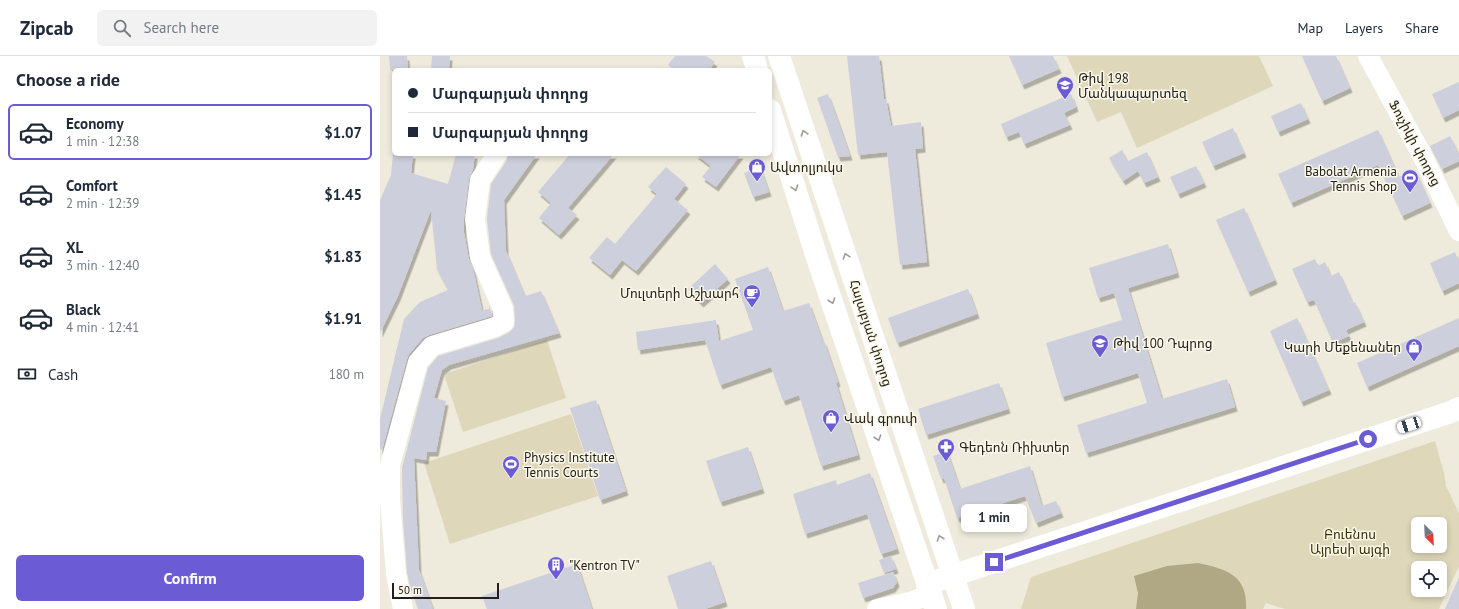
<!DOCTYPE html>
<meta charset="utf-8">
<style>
body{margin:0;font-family:"PT Sans","Noto Sans Armenian",sans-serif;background:#f2f2f3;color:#1f2937;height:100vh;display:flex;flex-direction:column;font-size:15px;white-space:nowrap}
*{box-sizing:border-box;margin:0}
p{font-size:13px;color:#747a83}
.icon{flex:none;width:22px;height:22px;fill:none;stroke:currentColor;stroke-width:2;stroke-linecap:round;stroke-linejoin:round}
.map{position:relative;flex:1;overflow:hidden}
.panel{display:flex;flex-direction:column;background:#fff;width:380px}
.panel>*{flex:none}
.top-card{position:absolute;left:12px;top:12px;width:380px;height:88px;border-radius:6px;box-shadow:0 2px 6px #0003;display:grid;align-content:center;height:88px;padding:0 16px;background:#fff}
.needle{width:26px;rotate:156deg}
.fabs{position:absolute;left:1031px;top:461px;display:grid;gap:8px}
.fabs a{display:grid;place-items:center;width:36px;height:36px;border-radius:6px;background:#fff;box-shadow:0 2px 6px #0003;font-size:20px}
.scale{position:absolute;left:12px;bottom:10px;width:107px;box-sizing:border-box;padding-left:4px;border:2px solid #22201b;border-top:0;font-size:11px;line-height:14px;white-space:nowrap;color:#22201b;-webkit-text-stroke:3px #fbf8e9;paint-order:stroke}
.end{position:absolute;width:18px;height:18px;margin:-9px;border:5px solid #6b5bd5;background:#fff;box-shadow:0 0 0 2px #fff}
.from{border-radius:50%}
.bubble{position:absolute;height:28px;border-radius:6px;background:#fff;box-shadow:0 2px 6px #0003;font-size:13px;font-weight:600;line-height:28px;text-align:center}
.car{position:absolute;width:12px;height:24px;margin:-12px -6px;border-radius:5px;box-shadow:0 0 3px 1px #0007;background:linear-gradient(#fff 24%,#345 0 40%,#fff 0 76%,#345 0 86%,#fff 0)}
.top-card b{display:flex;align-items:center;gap:14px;height:38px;font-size:15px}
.top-card b+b{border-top:1px solid #e0e1e3}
.top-card i{width:10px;height:10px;background:#1f2937}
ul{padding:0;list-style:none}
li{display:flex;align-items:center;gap:12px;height:56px;margin:0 8px 6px;padding:0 8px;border:2px solid transparent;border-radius:6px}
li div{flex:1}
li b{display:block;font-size:15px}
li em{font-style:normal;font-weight:600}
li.on{border-color:#6b5bd5}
li>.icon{width:36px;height:36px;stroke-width:1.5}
h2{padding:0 16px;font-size:18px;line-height:48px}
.pay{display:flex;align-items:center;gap:10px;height:44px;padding:0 16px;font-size:15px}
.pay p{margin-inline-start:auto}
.button{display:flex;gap:8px;margin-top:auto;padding:8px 16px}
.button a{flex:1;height:46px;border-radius:6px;background:#6b5bd5;color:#fff;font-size:16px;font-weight:600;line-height:46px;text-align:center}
header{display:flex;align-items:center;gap:24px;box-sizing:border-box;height:56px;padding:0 20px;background:#fff;border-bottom:1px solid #e0e1e3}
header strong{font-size:19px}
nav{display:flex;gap:22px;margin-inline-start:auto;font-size:14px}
.search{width:280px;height:36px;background:#f2f2f3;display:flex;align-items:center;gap:10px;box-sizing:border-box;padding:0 14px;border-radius:6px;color:#747a83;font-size:15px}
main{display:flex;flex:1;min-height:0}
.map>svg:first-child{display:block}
.green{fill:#ded7ba;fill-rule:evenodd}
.water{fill:#b0a784}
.building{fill:#cecfdd;filter:url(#shadow)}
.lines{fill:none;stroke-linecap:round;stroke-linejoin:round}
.minor{stroke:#fff;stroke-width:20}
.major{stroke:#fff;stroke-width:22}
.oneway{stroke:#9c9b98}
.route{stroke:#6b5bd5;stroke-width:5}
.labels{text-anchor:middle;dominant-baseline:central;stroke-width:3;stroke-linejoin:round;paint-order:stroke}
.poi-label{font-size:13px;fill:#22201b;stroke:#fbf8e9;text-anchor:start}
.street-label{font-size:13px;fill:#22201b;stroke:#fbf8e9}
.park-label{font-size:13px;fill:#392e00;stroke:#fbf8e9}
</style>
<header>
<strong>Zipcab</strong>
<div class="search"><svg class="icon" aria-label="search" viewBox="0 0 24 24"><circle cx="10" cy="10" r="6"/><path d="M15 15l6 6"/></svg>Search here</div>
<nav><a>Map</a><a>Layers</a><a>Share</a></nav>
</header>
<main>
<section class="panel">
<h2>Choose a ride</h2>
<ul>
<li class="on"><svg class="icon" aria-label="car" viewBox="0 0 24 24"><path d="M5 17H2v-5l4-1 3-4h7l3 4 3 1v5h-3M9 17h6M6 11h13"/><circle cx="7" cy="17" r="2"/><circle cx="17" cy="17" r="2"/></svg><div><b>Economy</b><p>1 min · 12:38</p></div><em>$1.07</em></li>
<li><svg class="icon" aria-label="car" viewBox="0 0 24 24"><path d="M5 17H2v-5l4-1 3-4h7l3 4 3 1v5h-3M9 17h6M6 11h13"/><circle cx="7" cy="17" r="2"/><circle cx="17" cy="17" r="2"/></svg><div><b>Comfort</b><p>2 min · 12:39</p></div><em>$1.45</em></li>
<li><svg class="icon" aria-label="car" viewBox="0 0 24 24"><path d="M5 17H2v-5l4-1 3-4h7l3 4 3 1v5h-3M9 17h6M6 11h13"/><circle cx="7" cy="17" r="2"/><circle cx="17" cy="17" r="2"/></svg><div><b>XL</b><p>3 min · 12:40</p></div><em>$1.83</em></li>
<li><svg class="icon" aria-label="car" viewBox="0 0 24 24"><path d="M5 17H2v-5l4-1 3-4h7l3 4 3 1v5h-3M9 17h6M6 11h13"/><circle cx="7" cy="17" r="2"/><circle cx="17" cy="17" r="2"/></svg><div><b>Black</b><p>4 min · 12:41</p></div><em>$1.91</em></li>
</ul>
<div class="pay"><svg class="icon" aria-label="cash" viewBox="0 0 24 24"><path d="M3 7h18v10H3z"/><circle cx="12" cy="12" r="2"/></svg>Cash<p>180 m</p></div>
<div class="button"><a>Confirm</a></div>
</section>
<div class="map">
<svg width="1079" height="553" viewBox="0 0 1079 553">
<defs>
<filter id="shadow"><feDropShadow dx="2.5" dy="4.5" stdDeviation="0" flood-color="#0004"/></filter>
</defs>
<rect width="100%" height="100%" fill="#eeeadc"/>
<!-- green -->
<g class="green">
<path d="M687 0H879L893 30 757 92 741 56 717 66Z"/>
<path d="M167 284 186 342 83 376 64 318Z"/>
<path d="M191 358 218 440 70 488 44 407Z"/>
<path d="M1055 385 1064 417 1066 430 1079 457V510L1059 553H905L886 547 883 553H641L651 521ZM1038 468H1060V490H1038ZM1038 512H1060V534H1038Z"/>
</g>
<!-- water -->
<path class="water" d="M818 507C846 513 868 519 866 553H756L758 537 754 520 787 510Z"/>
<!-- building -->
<g class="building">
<path d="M9 0H27L28 14H10Z"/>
<path d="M52 0H70L69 14H51Z"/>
<path d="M295 0H326L335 6 329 14H294L288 9Z"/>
<path d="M467 0H499L504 43H506L511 70 541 66 543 92 535 93 547 206 520 209 507 96 478 99Z"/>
<path d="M629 0H673L679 13 642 29Z"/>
<path d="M922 0H956L970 32 942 45Z"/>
<path d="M1079 26V54L1063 62 1052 38Z"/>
<path d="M448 38 454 54 470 100 458 101 437 42Z"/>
<path d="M691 38 696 51 684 57 690 69 644 88 639 76 626 81 621 68Z"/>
<path d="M921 47 928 63 898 76 891 60Z"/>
<path d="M853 72 864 97 833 110 822 86Z"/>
<path d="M998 74 1019 121 1035 114 1050 147 1022 160 998 109 911 147 898 118Z"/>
<path d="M1070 80 1079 98V105L1062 113 1050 90Z"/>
<path d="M742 94 748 105 767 96 778 121 764 127 758 115 743 125 729 102Z"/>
<path d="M13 98H33L31 117 68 128 76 98H95L93 113 89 123 84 162V177L89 203 93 213 102 254 109 253V249L112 260 49 279 43 282 29 298 27 303 2 394 0 393V363L24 263 40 246 68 234 57 214 51 154 18 240 0 277V144L11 119Z"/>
<path d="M128 98H157L124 144 126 195 145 240 161 235 179 277 69 309 62 314 54 342 66 345 56 396H47L46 404 34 402 39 514 53 553H38L30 531 27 516 23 464 22 412 48 312 58 300 118 282 130 276 134 271 135 265 134 249 111 198 107 163 111 128 127 104Z"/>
<path d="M190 98H234L188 152 197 159 179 179 159 162 171 147 158 136Z"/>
<path d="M315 98H361L336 131 322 121 331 110Z"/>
<path d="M816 110 824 127 798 138 790 121Z"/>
<path d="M286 111 306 128 294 143 308 154 256 215 242 204 230 219 209 202 227 181 235 188 277 138 268 131Z"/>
<path d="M380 111 389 136 373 141 364 117Z"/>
<path d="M864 152 895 224 868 236 836 164Z"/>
<path d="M788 188 797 217 748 232 782 343 847 323 855 351 706 397 697 369 767 347 758 317 682 341 666 287 742 264 734 237 718 242 709 212Z"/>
<path d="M1075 196 1079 206V227L1062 235 1050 207Z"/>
<path d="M935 203 938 210 945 206 951 220 959 216 973 247 975 246 984 266 966 274 969 280 953 287 934 244 927 246 912 213Z"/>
<path d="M335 208 348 223 321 247 308 233Z"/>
<path d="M388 211 403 255 429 247 443 286 444 285 458 326 456 327 478 399 441 410 419 339 403 345 391 311 340 329 325 284 258 294 256 276 336 264 339 285 373 274 355 223Z"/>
<path d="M588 233 597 258 517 287 508 262Z"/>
<path d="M917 262 949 334 921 346 890 275Z"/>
<path d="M1079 262V290L987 331 977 307Z"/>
<path d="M619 327 628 353 546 379 538 353Z"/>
<path d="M216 344 246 435 220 444 190 352Z"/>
<path d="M368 391 382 433 340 446 326 405Z"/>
<path d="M567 395 580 433 650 410 662 450 676 445 681 457 656 467 645 440 577 462 564 422 561 423 553 400Z"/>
<path d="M490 417 517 493 501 498 487 458 425 478 413 438 456 424 457 429Z"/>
<path d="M511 500 516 513 504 517 499 504Z"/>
<path d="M331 505 345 546 325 553H298L287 520Z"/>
<path d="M197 508 212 553H107L102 540Z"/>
<path d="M513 516 517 526 513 532 483 542 478 527Z"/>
<path d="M1079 521V553H1065Z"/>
</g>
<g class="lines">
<!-- minor -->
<g class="minor">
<path d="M988 0 1042 99 1079 175"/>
<path d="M23 553 16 518 10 444V409L38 306 52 290 115 271 124 266 123 253 100 201 95 163 100 124 117 98"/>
<path d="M497 553 530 546 551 538"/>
</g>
<!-- major -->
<g class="major">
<path d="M373 0 377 14"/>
<path d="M399 0 584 553"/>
<path d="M390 54 439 208 556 553"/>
<path d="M547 528 1071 356 1079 352"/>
</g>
</g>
<!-- one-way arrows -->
<defs><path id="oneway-chevron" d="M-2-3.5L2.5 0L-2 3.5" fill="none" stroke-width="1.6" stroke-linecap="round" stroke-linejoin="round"/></defs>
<g class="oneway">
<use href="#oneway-chevron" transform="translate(424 77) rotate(-108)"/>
<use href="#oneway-chevron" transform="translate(415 132) rotate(72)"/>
<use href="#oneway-chevron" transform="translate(466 200) rotate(-108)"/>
<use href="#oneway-chevron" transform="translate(452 245) rotate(71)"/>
<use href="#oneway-chevron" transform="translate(498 382) rotate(71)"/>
<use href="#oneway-chevron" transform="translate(560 482) rotate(-109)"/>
</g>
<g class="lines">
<!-- route -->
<path class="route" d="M614 506 988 383"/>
</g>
<!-- icons -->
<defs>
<g id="school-pin" transform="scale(0.9)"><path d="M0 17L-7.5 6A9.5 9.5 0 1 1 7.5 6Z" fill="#6b5bd5" stroke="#fbf8e9"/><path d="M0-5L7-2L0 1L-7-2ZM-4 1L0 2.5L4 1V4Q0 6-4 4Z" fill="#fff"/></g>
<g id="shop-pin" transform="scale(0.9)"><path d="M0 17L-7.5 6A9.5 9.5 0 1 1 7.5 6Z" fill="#6b5bd5" stroke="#fbf8e9"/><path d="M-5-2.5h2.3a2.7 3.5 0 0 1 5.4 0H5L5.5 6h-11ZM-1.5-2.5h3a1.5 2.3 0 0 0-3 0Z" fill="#fff"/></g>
<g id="stadium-pin" transform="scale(0.9)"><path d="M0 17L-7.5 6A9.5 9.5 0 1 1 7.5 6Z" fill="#6b5bd5" stroke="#fbf8e9"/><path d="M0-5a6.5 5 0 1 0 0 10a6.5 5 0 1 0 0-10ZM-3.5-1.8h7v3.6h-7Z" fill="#fff"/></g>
<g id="cafe-pin" transform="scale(0.9)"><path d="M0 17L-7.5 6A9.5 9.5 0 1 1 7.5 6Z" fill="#6b5bd5" stroke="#fbf8e9"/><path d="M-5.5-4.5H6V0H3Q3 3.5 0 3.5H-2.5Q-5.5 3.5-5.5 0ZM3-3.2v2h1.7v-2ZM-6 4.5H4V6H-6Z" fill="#fff"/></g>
<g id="pharmacy-pin" transform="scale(0.9)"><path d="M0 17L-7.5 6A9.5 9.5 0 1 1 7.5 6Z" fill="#6b5bd5" stroke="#fbf8e9"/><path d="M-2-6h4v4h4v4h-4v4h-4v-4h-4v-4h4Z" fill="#fff"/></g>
<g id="building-pin" transform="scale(0.9)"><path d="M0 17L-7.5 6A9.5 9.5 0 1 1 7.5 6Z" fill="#6b5bd5" stroke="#fbf8e9"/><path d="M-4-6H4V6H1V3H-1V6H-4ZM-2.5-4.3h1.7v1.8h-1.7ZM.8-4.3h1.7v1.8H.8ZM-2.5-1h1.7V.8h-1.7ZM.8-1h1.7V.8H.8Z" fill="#fff"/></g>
</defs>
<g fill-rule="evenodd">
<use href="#school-pin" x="685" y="29"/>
<use href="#shop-pin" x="377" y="111"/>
<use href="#stadium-pin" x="1030" y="122"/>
<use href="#cafe-pin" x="372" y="237"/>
<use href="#school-pin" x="720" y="287"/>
<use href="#shop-pin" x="1034" y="291"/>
<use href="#shop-pin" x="451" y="362"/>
<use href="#pharmacy-pin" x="566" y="391"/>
<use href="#stadium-pin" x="131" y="408"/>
<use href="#building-pin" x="176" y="509"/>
</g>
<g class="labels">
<!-- poi labels -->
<g class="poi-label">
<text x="698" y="22">Թիվ 198<tspan x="698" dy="15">Մանկապարտեզ</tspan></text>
<text x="390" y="111">Ավտոլյուկս</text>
<text x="1017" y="115" text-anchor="end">Babolat Armenia<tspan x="1017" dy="15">Tennis Shop</tspan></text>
<text x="359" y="237" text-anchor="end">Մուլտերի Աշխարհ</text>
<text x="733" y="287">Թիվ 100 Դպրոց</text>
<text x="1021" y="291" text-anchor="end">Կարի Մեքենաներ</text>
<text x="464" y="362">Վակ գրուփ</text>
<text x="579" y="391">Գեդեոն Ռիխտեր</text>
<text x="144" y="401">Physics Institute<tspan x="144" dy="15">Tennis Courts</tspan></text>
<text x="189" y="509">"Kentron TV"</text>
</g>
<!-- street labels -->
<g class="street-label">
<text transform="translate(1035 87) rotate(62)">Ֆուչիկի փողոց</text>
<text transform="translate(491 277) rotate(72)">Հալաբյան փողոց</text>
</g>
<!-- park labels -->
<g class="park-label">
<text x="970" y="478">Բուենոս<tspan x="970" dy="15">Այրեսի այգի</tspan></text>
</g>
</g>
</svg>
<div class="fabs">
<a><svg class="needle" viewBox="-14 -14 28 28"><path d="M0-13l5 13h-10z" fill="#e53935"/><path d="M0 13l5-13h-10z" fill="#747a83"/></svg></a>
<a><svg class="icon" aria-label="locate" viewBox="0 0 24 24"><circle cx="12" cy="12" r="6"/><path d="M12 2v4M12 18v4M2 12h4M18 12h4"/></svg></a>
</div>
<div class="scale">50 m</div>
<i class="end from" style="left:988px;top:383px"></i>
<i class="end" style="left:614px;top:506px"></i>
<div class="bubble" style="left:581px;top:448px;width:66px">1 min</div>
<i class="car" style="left:1029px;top:369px;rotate:252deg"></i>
<div class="top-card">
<b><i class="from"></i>Մարգարյան փողոց</b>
<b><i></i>Մարգարյան փողոց</b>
</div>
</div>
</main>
